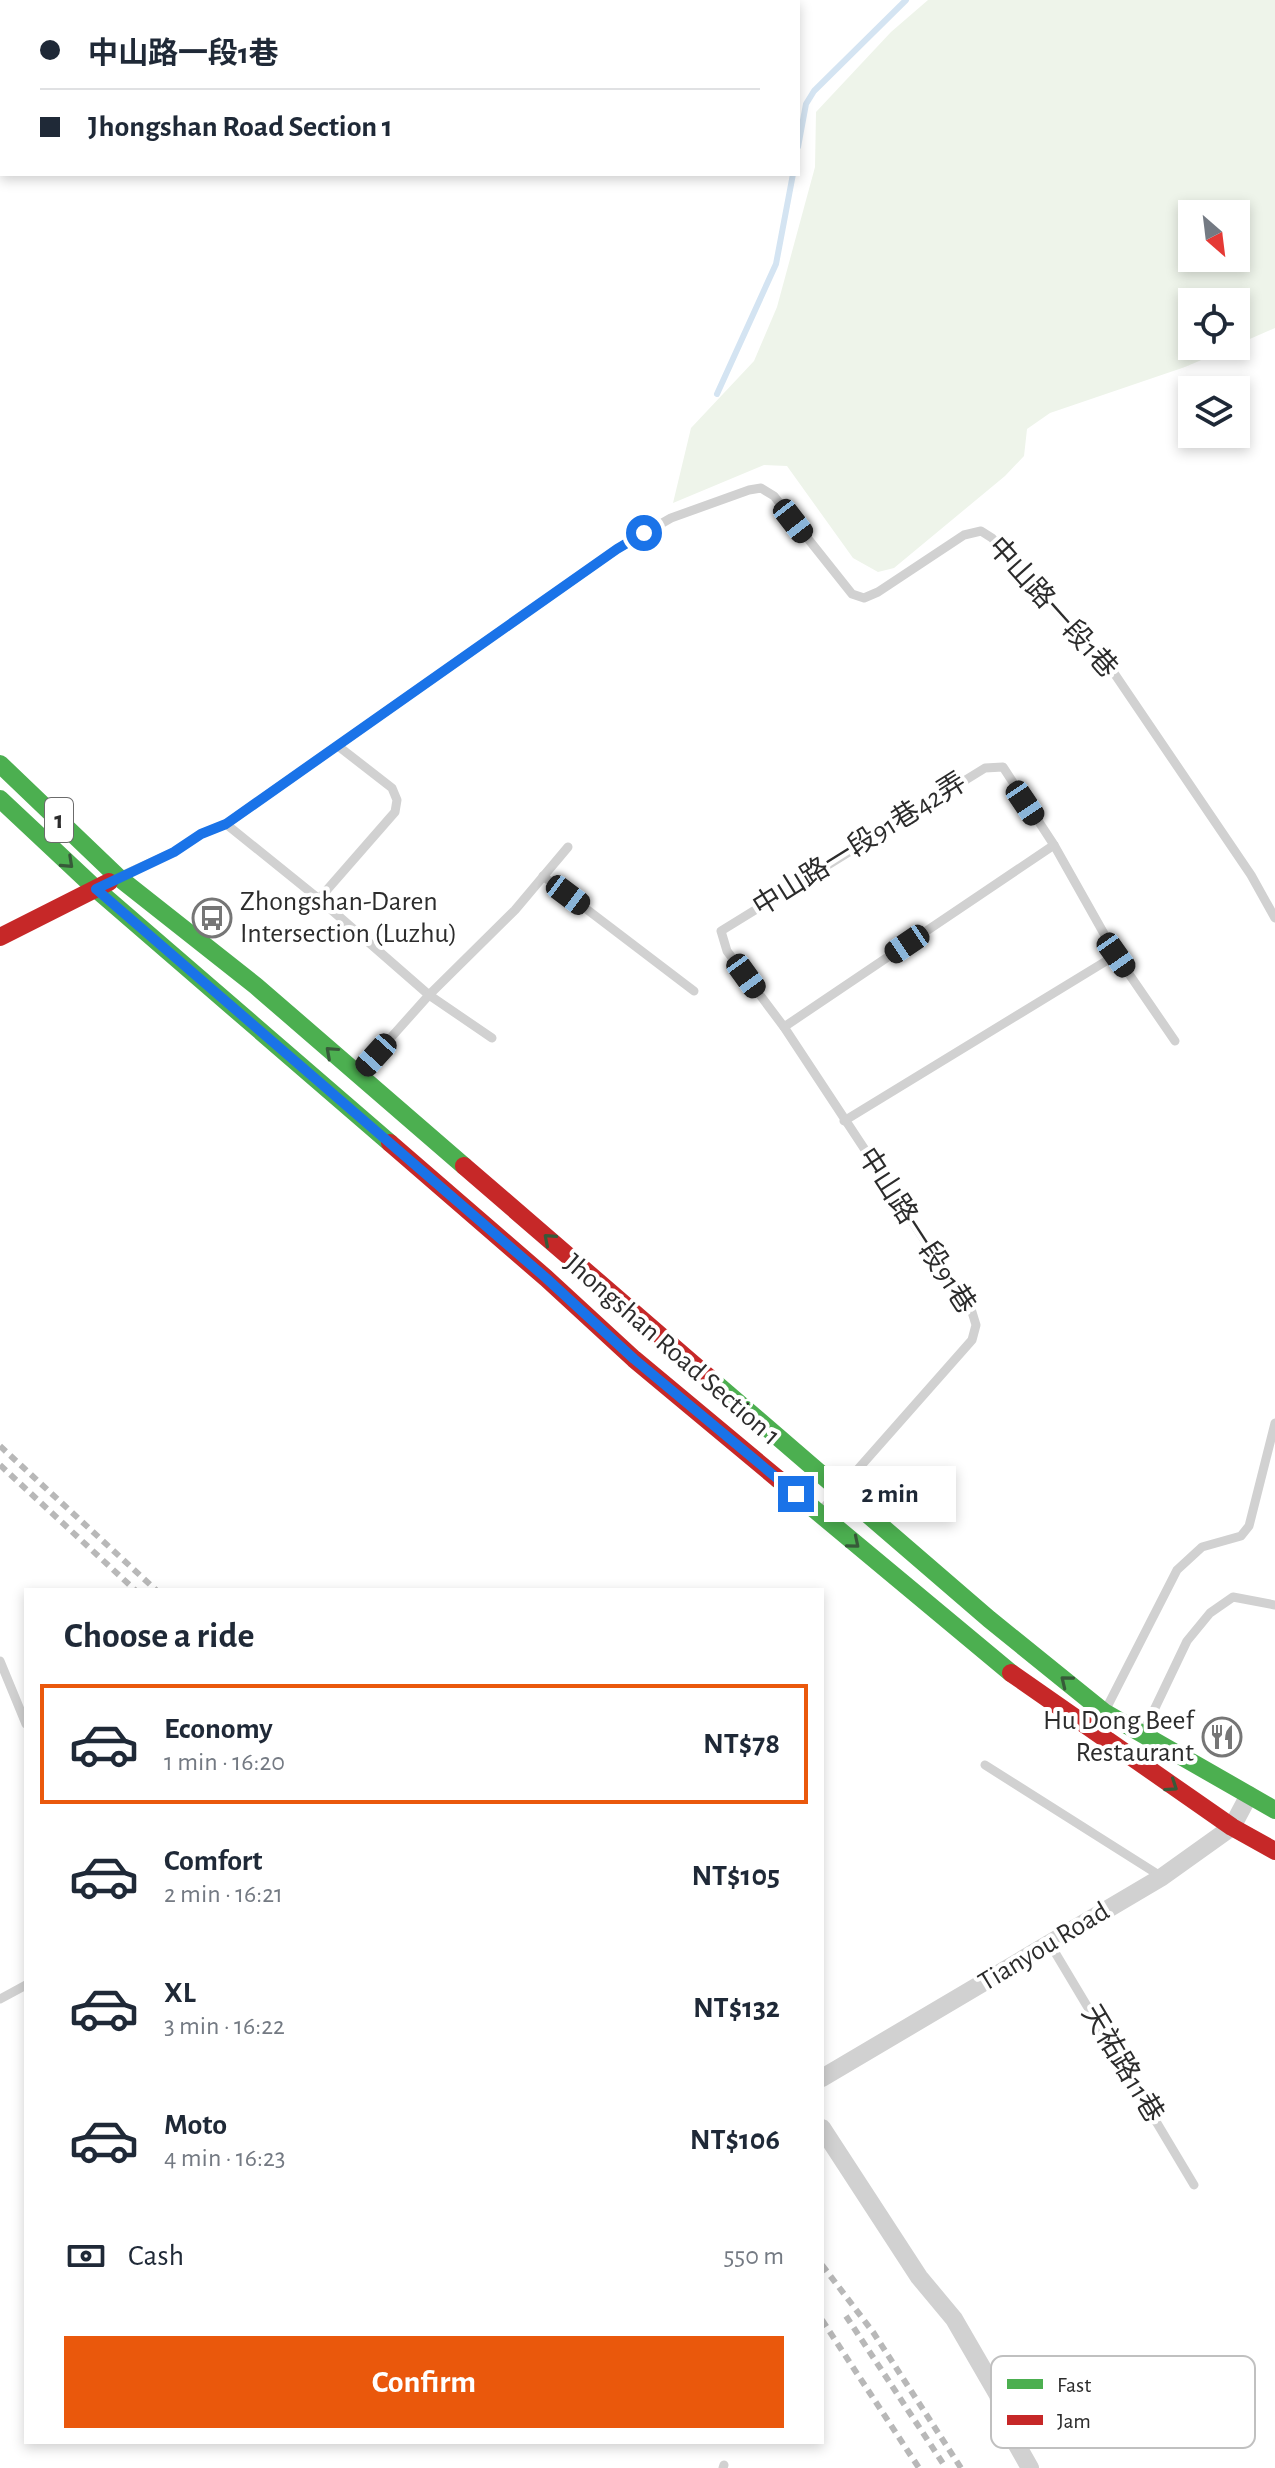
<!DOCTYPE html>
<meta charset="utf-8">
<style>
body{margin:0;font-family:"Alegreya Sans","Noto Sans TC",sans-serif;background:#f2f2f3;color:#1f2937;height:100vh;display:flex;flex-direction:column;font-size:30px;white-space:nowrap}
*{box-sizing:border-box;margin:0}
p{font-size:26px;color:#747a83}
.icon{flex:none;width:44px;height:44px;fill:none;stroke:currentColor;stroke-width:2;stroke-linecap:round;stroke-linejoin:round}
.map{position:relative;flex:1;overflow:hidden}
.sheet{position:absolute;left:24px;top:1588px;width:800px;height:856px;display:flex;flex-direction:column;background:#fff;border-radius:0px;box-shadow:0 4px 12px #0003}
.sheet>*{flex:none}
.banner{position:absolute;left:0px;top:0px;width:800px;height:176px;box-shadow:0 4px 12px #0003;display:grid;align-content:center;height:176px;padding:0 40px;background:#fff}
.needle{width:52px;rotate:152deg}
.controls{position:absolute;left:1178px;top:200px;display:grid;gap:16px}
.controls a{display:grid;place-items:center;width:72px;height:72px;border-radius:0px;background:#fff;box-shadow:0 4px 12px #0003;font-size:40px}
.end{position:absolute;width:36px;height:36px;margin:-18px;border:10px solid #1a73e8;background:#fff;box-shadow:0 0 0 4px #fff}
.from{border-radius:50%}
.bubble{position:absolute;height:56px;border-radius:0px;background:#fff;box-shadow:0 4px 12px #0003;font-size:26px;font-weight:600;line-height:56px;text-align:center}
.car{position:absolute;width:24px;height:48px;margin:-24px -12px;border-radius:10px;box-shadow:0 0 6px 2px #0007;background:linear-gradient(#222 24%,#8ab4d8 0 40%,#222 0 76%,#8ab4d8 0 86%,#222 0)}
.banner b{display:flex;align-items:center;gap:28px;height:76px;font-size:30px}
.banner b+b{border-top:2px solid #e0e1e3}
.banner i{width:20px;height:20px;background:#1f2937}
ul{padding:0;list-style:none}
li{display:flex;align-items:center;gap:24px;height:120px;margin:0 16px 12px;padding:0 24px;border:4px solid transparent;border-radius:0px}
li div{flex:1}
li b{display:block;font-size:30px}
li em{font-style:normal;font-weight:600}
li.selected{border-color:#ea580c}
li>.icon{width:72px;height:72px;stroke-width:1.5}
h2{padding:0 40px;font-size:36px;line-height:96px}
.pay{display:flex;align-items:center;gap:20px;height:88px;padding:0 40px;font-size:30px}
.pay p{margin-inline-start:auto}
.primary-button{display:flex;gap:16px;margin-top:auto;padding:16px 40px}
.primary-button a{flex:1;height:92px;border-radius:0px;background:#ea580c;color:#fff;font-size:32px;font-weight:600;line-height:92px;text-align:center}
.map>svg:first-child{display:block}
.green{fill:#eef4ea;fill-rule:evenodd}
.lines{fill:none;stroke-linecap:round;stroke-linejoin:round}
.stream{stroke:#d4e4f2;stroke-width:6}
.lane{stroke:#d1d1d1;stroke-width:9}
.street{stroke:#d1d1d1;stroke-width:18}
.fast{stroke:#4caf50;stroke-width:18}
.jam{stroke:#c62828;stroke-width:18}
.rail{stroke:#b8b8b8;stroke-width:6;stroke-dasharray:8 6;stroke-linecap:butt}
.oneway{stroke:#375a39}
.route{stroke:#1a73e8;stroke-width:10}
.labels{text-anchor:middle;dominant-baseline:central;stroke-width:8;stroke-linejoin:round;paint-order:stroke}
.shield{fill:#fff;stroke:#6b6b6b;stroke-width:2}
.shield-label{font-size:26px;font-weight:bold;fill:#2c2c2c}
.street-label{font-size:28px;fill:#2c2c2c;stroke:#fff}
.poi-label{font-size:28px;fill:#2c2c2c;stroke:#fff;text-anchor:start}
.key{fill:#fff;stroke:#c0c0c0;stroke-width:2}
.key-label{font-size:22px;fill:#2c2c2c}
</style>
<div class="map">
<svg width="1275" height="2468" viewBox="0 0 1275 2468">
<rect width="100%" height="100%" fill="#fff"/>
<!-- green -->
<path class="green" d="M928 0H1275V328L1236 345V302H1192V346H1234L1185 367 1050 413 1027 429 1024 456 1005 476 894 568 878 572 853 558 787 466 764 465 673 503 691 428 754 361 777 307 815 167 816 112 891 32ZM1192 214H1236V258H1192Z"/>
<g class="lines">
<!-- stream -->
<g class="stream">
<path d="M798 147 806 104 814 91 906 0"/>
<path d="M717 394 776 264 793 174"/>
</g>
<!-- lane -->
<g class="lane">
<path d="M226 824 319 899 429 995 492 1038"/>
<path d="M123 875 174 852 201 834 226 824 617 549 671 518 749 490 761 488 774 496 852 594 864 598 878 592 964 535 981 531 992 538 1114 673 1251 875 1275 918"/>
<path d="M543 876 694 991"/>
<path d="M319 899 395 812 397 800 392 788 338 746"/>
<path d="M784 1027 1054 845"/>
<path d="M361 1071 429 995 515 910 568 847"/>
<path d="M844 1121 1116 955"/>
<path d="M821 1511 972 1340 976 1325 972 1312 784 1027 727 951 721 931 985 768 1003 767 1054 845 1116 955 1175 1041"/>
<path d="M0 1661 26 1724"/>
<path d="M1106 1709 1177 1570 1202 1547 1241 1536 1249 1526 1275 1423"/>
<path d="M1144 1731 1187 1641 1210 1613 1233 1597 1275 1605"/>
<path d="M985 1765 1162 1877"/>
<path d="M1050 1944 1194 2185"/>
<path d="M0 1999 26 1985"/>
<path d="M723 2468 724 2465"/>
</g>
<!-- street -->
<g class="street">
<path d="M822 2078 1162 1877 1232 1827 1249 1795"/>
<path d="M822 2128 919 2277 954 2319 998 2395 1004 2422 1030 2468"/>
</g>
<!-- fast -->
<g class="fast">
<path d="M0 764 118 877 256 986 464 1166"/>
<path d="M0 799 96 889 390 1143"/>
<path d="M713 1381 989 1619 1104 1712 1275 1810"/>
<path d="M778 1479 1011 1673"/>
</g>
<!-- jam -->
<g class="jam">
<path d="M0 937 109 882"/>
<path d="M390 1143 546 1278 634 1359 778 1479"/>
<path d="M464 1166 713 1381"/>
<path d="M1011 1673 1232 1827 1275 1851"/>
</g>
<!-- rail -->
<g class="rail">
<path d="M0 1446 156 1590"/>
<path d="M0 1465 135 1590"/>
<path d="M822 2265 873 2332 961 2468"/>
<path d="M846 2316 946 2468"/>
<path d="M822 2320 919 2468"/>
</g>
</g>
<!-- one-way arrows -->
<defs><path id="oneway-chevron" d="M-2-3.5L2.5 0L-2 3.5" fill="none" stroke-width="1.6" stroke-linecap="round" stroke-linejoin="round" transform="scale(2)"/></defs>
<g class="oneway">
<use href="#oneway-chevron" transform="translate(68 863) rotate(43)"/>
<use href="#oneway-chevron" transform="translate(331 1052) rotate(-138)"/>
<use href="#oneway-chevron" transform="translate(549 1239) rotate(-139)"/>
<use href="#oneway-chevron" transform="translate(854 1543) rotate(40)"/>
<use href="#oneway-chevron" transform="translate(1066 1681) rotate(-141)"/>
<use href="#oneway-chevron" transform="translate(1172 1786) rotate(34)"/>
</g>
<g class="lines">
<!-- route -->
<path class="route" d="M644 533 617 549 226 824 201 834 174 852 96 889 546 1278 634 1359 796 1494"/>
</g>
<!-- icons -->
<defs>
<g id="bus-ring" transform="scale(2)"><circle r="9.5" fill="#fff" stroke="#767676" stroke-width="1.5"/><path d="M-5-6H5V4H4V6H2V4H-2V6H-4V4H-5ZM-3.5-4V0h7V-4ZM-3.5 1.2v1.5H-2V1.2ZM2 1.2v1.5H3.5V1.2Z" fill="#767676"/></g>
<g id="restaurant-ring" transform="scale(2)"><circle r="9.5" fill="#fff" stroke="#767676" stroke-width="1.5"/><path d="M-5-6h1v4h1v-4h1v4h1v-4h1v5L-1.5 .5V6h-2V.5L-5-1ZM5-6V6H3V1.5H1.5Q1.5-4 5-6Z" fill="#767676"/></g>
</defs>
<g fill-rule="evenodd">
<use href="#bus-ring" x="212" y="918"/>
<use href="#restaurant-ring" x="1222" y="1737"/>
</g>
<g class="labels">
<!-- shield labels -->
<rect class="shield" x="45" y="798" width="28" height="44" rx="6"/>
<g class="shield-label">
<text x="59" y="820">1</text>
</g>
<!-- street labels -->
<g class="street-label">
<text transform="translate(1052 608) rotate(48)">中山路一段1巷</text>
<text transform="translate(860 845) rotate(-32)">中山路一段91巷42弄</text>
<text transform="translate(916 1231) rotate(57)">中山路一段91巷</text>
<text transform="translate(672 1350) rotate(41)">Jhongshan Road Section 1</text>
<text transform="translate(1044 1947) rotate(-31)">Tianyou Road</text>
<text transform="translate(1122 2064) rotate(59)">天祐路11巷</text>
</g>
<!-- poi labels -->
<g class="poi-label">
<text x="240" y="902">Zhongshan-Daren<tspan x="240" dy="32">Intersection (Luzhu)</tspan></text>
<text x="1194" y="1721" text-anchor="end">Hu Dong Beef<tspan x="1194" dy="32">Restaurant</tspan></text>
</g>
</g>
<!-- legend -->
<rect x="991" y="2356" width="264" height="92" rx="12" class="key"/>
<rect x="1007" y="2379" width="36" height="10" fill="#4caf50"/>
<rect x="1007" y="2415" width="36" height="10" fill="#c62828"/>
<g class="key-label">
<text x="1057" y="2392">Fast</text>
<text x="1057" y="2428">Jam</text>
</g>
</svg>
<div class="controls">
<a><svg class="needle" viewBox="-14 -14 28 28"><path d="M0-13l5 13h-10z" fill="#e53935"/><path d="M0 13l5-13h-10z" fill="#747a83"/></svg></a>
<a><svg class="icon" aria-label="locate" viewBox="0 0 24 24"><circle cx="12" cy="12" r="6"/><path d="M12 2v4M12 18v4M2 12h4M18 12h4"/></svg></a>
<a><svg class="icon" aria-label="layers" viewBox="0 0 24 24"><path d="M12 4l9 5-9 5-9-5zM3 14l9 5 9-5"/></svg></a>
</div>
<i class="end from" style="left:644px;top:533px"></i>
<i class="end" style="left:796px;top:1494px"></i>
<div class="bubble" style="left:824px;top:1466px;width:132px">2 min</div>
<i class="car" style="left:793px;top:521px;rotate:142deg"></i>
<i class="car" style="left:1025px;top:803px;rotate:146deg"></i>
<i class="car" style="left:568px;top:895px;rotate:127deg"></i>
<i class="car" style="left:907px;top:944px;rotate:236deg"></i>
<i class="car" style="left:1116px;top:955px;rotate:145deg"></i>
<i class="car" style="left:746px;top:976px;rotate:144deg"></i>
<i class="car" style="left:376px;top:1055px;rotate:222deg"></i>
<div class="banner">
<b><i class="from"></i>中山路一段1巷</b>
<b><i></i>Jhongshan Road Section 1</b>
</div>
<section class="sheet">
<h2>Choose a ride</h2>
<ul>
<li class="selected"><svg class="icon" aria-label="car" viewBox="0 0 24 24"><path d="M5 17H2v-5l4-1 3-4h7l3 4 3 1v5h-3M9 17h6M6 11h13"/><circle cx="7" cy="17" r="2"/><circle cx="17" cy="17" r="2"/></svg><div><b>Economy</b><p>1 min · 16:20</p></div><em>NT$78</em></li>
<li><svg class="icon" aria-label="car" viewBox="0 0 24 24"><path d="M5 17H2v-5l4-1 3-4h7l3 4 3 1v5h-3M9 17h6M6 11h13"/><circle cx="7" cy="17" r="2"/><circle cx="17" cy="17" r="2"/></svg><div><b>Comfort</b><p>2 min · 16:21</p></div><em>NT$105</em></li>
<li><svg class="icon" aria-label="car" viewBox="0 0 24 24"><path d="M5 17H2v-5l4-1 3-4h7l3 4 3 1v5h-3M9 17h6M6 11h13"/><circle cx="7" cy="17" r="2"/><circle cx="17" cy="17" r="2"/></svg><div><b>XL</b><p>3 min · 16:22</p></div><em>NT$132</em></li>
<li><svg class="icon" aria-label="car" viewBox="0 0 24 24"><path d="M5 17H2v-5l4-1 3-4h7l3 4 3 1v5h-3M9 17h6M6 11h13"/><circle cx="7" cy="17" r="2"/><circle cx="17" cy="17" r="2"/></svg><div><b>Moto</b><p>4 min · 16:23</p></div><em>NT$106</em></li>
</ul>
<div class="pay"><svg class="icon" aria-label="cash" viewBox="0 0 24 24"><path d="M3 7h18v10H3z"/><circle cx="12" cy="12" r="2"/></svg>Cash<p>550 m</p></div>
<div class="primary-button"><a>Confirm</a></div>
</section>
</div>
